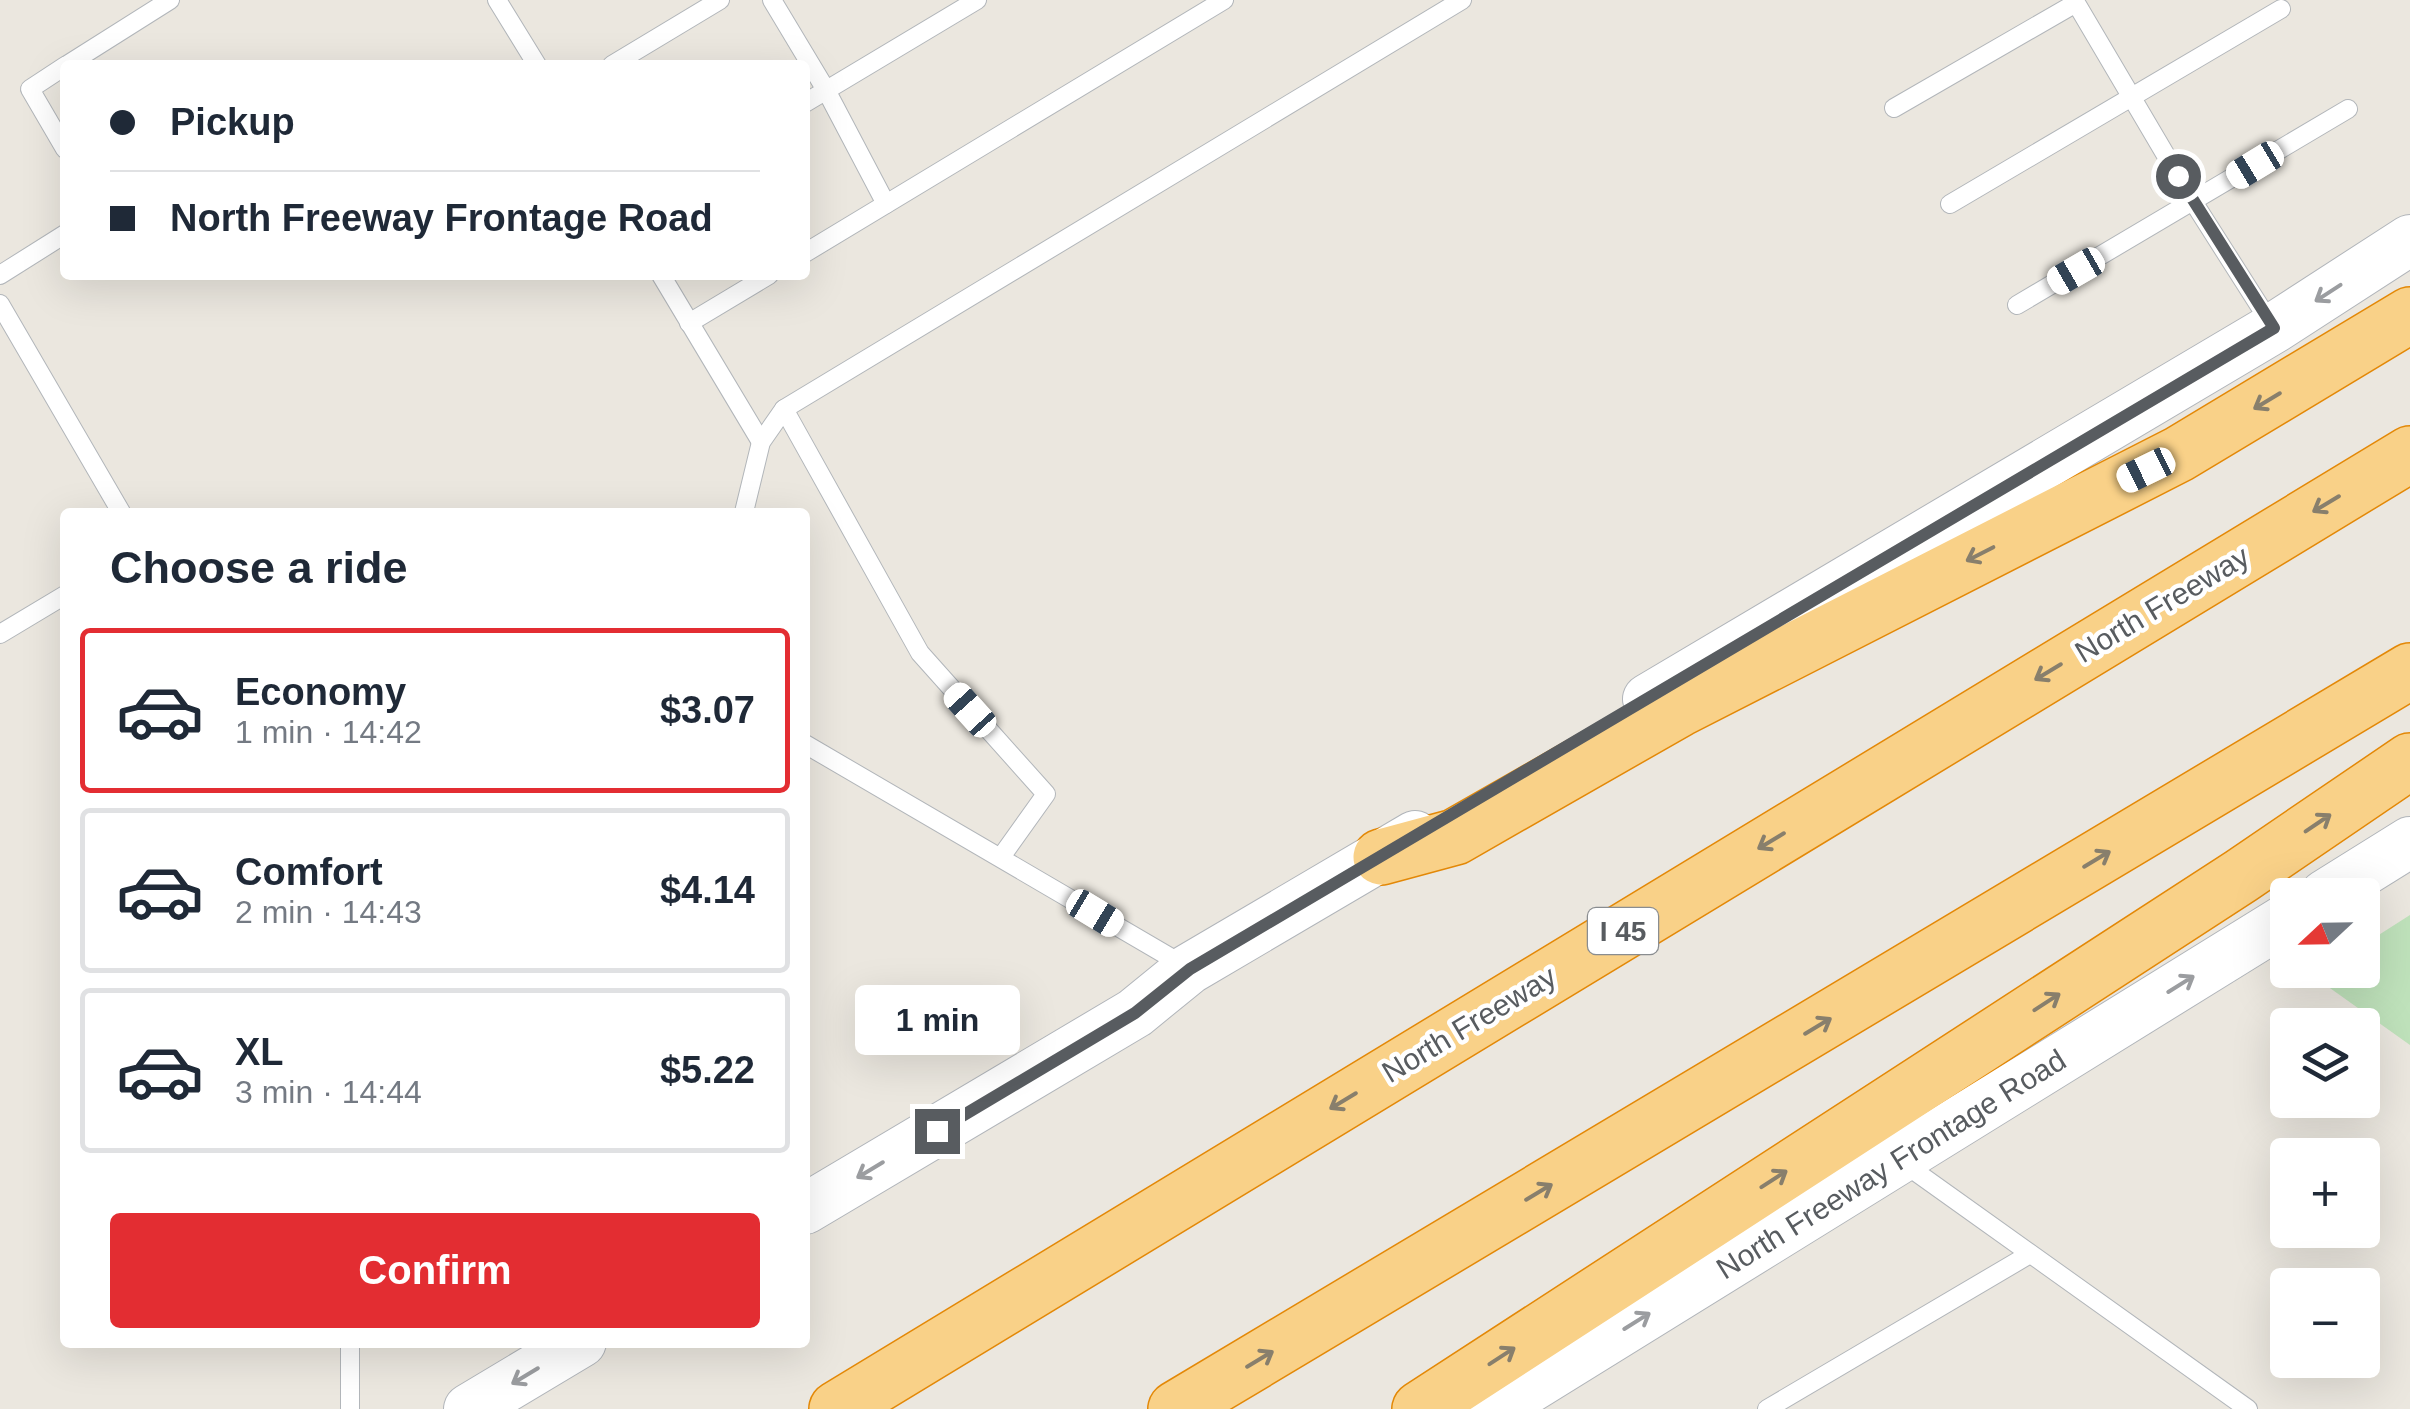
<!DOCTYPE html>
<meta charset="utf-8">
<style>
body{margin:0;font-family:Helvetica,sans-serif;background:#f6f6f7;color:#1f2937;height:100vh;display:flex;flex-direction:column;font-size:38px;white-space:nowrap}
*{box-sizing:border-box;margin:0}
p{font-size:32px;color:#747a83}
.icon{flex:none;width:55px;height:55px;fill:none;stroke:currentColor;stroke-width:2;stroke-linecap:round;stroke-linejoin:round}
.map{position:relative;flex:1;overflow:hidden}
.sheet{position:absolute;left:60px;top:508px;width:750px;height:840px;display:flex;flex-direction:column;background:#fff;border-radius:10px;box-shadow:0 10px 40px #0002}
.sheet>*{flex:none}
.banner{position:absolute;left:60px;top:60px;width:750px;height:220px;border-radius:10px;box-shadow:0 10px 40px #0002;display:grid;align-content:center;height:220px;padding:0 50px;background:#fff}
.needle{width:65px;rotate:248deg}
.tools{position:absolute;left:2270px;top:878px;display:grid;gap:20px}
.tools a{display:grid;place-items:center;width:110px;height:110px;border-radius:10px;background:#fff;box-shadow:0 10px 40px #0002;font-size:50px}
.end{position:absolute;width:45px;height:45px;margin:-22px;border:12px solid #585c60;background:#fff;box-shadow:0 0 0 5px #fff}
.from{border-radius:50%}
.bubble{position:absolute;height:70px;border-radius:10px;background:#fff;box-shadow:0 10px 40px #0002;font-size:32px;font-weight:700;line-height:70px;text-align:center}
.car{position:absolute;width:30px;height:60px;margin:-30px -15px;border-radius:12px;box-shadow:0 0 8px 2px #0007;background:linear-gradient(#fff 24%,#345 0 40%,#fff 0 76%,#345 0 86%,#fff 0)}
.banner b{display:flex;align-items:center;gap:35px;height:95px;font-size:38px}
.banner b+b{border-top:2px solid #e0e1e3}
.banner i{width:25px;height:25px;background:#1f2937}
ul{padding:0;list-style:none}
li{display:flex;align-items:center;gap:30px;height:165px;margin:0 20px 15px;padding:0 30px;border:5px solid #e0e1e3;border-radius:10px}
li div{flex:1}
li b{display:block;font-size:38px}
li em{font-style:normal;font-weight:700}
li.active{border-color:#e32d32}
li>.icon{width:90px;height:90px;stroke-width:1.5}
h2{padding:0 50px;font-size:45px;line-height:120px}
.button{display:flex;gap:20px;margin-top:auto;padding:20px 50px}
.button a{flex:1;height:115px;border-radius:10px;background:#e32d32;color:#fff;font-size:40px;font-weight:700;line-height:115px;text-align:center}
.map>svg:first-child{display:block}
.green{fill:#bfe2bb}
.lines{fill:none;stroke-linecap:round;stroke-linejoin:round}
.lane-casing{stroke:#b2b6ba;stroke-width:20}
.secondary-casing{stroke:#b1b5ba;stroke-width:52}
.highway-casing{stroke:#e38807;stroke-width:58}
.lane{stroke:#fff;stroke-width:18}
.secondary{stroke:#fff;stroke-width:50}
.highway{stroke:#f9d188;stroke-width:55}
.oneway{stroke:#9b9da0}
.oneway2{stroke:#887f6c}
.route{stroke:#585c60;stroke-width:12}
.labels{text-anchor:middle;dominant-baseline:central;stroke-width:9;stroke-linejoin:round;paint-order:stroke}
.shield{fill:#fff;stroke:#8a8d90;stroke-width:2.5}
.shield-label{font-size:28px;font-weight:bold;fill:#585c60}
.street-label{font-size:30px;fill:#585c60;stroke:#fff}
</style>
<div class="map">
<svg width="2410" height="1409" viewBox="0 0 2410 1409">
<rect width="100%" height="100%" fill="#ebe7df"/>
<!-- green -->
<path class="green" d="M2410 915V1045L2313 976 2323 970H2362L2363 945Z"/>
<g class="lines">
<!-- lane casing -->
<g class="lane-casing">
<g id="lane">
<path d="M497 0 537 65"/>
<path d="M772 0 826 90 886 204"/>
<path d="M67 65 170 0"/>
<path d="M612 65 720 0"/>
<path d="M65 66 30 89 65 149"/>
<path d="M805 103 977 0"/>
<path d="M1894 108 2076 3 2194 203 2271 324"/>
<path d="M1950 204 2281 9"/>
<path d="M805 253 1224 0"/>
<path d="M0 275 65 234"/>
<path d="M661 275 761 442"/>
<path d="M0 304 121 512"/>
<path d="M2017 305 2348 109"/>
<path d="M689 323 769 275"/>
<path d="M784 409 920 653 1046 794 1001 857"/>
<path d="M744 512 761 442 784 409 1462 0"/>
<path d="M0 634 65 595"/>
<path d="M805 744 1185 966"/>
<path d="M1902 1162 2248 1409"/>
<path d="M350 1342V1409"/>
<path d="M1767 1409 2030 1254"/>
</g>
</g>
<!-- secondary casing -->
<g class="secondary-casing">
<g id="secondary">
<path d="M1648 699 2274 328 2410 240"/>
<path d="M2325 895 2410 842"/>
<path d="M805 1209 1135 1013 1189 969 1415 836"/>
<path d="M469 1409 581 1342"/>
<path d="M1495 1409 2288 918"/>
</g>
</g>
<!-- highway casing -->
<g class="highway-casing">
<g id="highway">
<path d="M1381 857 1455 837 1679 709 2179 454 2410 315"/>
<path d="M837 1409 2410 454"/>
<path d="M1176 1409 2410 671"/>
<path d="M1420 1409 2241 876 2410 761"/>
</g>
</g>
<!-- lane -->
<use href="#lane" class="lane"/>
<!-- secondary -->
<use href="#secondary" class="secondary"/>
<!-- highway -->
<use href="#highway" class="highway"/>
</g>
<!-- one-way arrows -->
<defs><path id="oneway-shaft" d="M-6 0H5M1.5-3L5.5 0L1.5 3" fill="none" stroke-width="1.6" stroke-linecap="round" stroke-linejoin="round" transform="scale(2.5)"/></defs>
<g class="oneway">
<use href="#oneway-shaft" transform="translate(2328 293) rotate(147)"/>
<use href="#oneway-shaft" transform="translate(2181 984) rotate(-32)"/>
<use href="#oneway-shaft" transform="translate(870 1170) rotate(149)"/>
<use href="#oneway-shaft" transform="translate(1637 1321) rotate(-32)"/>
<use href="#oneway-shaft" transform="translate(525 1376) rotate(149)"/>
</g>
<g class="oneway2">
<use href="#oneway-shaft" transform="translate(2267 401) rotate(149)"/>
<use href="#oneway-shaft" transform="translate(2326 504) rotate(149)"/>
<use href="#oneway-shaft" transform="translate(1980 554) rotate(153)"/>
<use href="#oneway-shaft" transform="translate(2048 672) rotate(149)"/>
<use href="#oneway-shaft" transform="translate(2318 823) rotate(-34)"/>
<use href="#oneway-shaft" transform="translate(1771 841) rotate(149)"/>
<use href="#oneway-shaft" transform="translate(2097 859) rotate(-31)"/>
<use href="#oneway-shaft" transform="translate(2047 1002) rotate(-33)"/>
<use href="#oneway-shaft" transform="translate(1818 1026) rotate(-31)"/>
<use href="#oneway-shaft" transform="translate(1343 1101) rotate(149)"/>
<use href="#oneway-shaft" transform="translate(1774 1179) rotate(-33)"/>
<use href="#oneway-shaft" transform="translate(1539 1192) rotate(-31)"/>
<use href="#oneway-shaft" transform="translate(1502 1356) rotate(-33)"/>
<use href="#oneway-shaft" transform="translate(1260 1359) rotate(-31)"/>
</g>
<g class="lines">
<!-- route -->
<path class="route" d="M937 1131 1135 1013 1190 969 2274 328 2178 176"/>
</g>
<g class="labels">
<!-- shield labels -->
<rect class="shield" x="1588" y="908" width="70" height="46" rx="8"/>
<g class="shield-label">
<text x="1623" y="931">I 45</text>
</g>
<!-- street labels -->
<g class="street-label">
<text transform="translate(2162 604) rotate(-31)">North Freeway</text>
<text transform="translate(1469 1024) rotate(-31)">North Freeway</text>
<text transform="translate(1891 1164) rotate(-32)">North Freeway Frontage Road</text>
</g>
</g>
</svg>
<div class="tools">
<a><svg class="needle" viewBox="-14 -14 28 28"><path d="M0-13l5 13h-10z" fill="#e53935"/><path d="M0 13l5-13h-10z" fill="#747a83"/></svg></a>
<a><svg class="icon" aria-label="layers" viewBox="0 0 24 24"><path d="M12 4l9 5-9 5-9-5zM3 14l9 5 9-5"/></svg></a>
<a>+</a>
<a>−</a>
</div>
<i class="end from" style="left:2178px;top:176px"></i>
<i class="end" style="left:937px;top:1131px"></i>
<div class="bubble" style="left:855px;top:985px;width:165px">1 min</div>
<i class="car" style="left:2255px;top:165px;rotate:239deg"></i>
<i class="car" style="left:2076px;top:271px;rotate:240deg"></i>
<i class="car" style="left:2146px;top:470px;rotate:244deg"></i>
<i class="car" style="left:970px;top:710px;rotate:318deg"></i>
<i class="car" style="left:1095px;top:913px;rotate:121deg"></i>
<div class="banner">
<b><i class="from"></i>Pickup</b>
<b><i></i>North Freeway Frontage Road</b>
</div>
<section class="sheet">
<h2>Choose a ride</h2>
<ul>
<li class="active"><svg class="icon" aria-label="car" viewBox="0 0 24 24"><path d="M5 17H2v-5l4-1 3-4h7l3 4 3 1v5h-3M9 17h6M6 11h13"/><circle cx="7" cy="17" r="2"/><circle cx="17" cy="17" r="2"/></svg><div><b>Economy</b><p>1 min · 14:42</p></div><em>$3.07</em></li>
<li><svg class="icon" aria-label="car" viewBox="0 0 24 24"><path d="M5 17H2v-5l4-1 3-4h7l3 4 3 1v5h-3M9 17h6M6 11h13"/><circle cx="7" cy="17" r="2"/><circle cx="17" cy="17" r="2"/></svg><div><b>Comfort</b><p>2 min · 14:43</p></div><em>$4.14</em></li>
<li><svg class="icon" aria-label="car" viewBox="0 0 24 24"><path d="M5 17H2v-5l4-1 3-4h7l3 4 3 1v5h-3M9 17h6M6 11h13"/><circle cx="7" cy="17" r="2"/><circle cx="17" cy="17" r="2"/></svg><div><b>XL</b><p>3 min · 14:44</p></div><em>$5.22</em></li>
</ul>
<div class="button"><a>Confirm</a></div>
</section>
</div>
